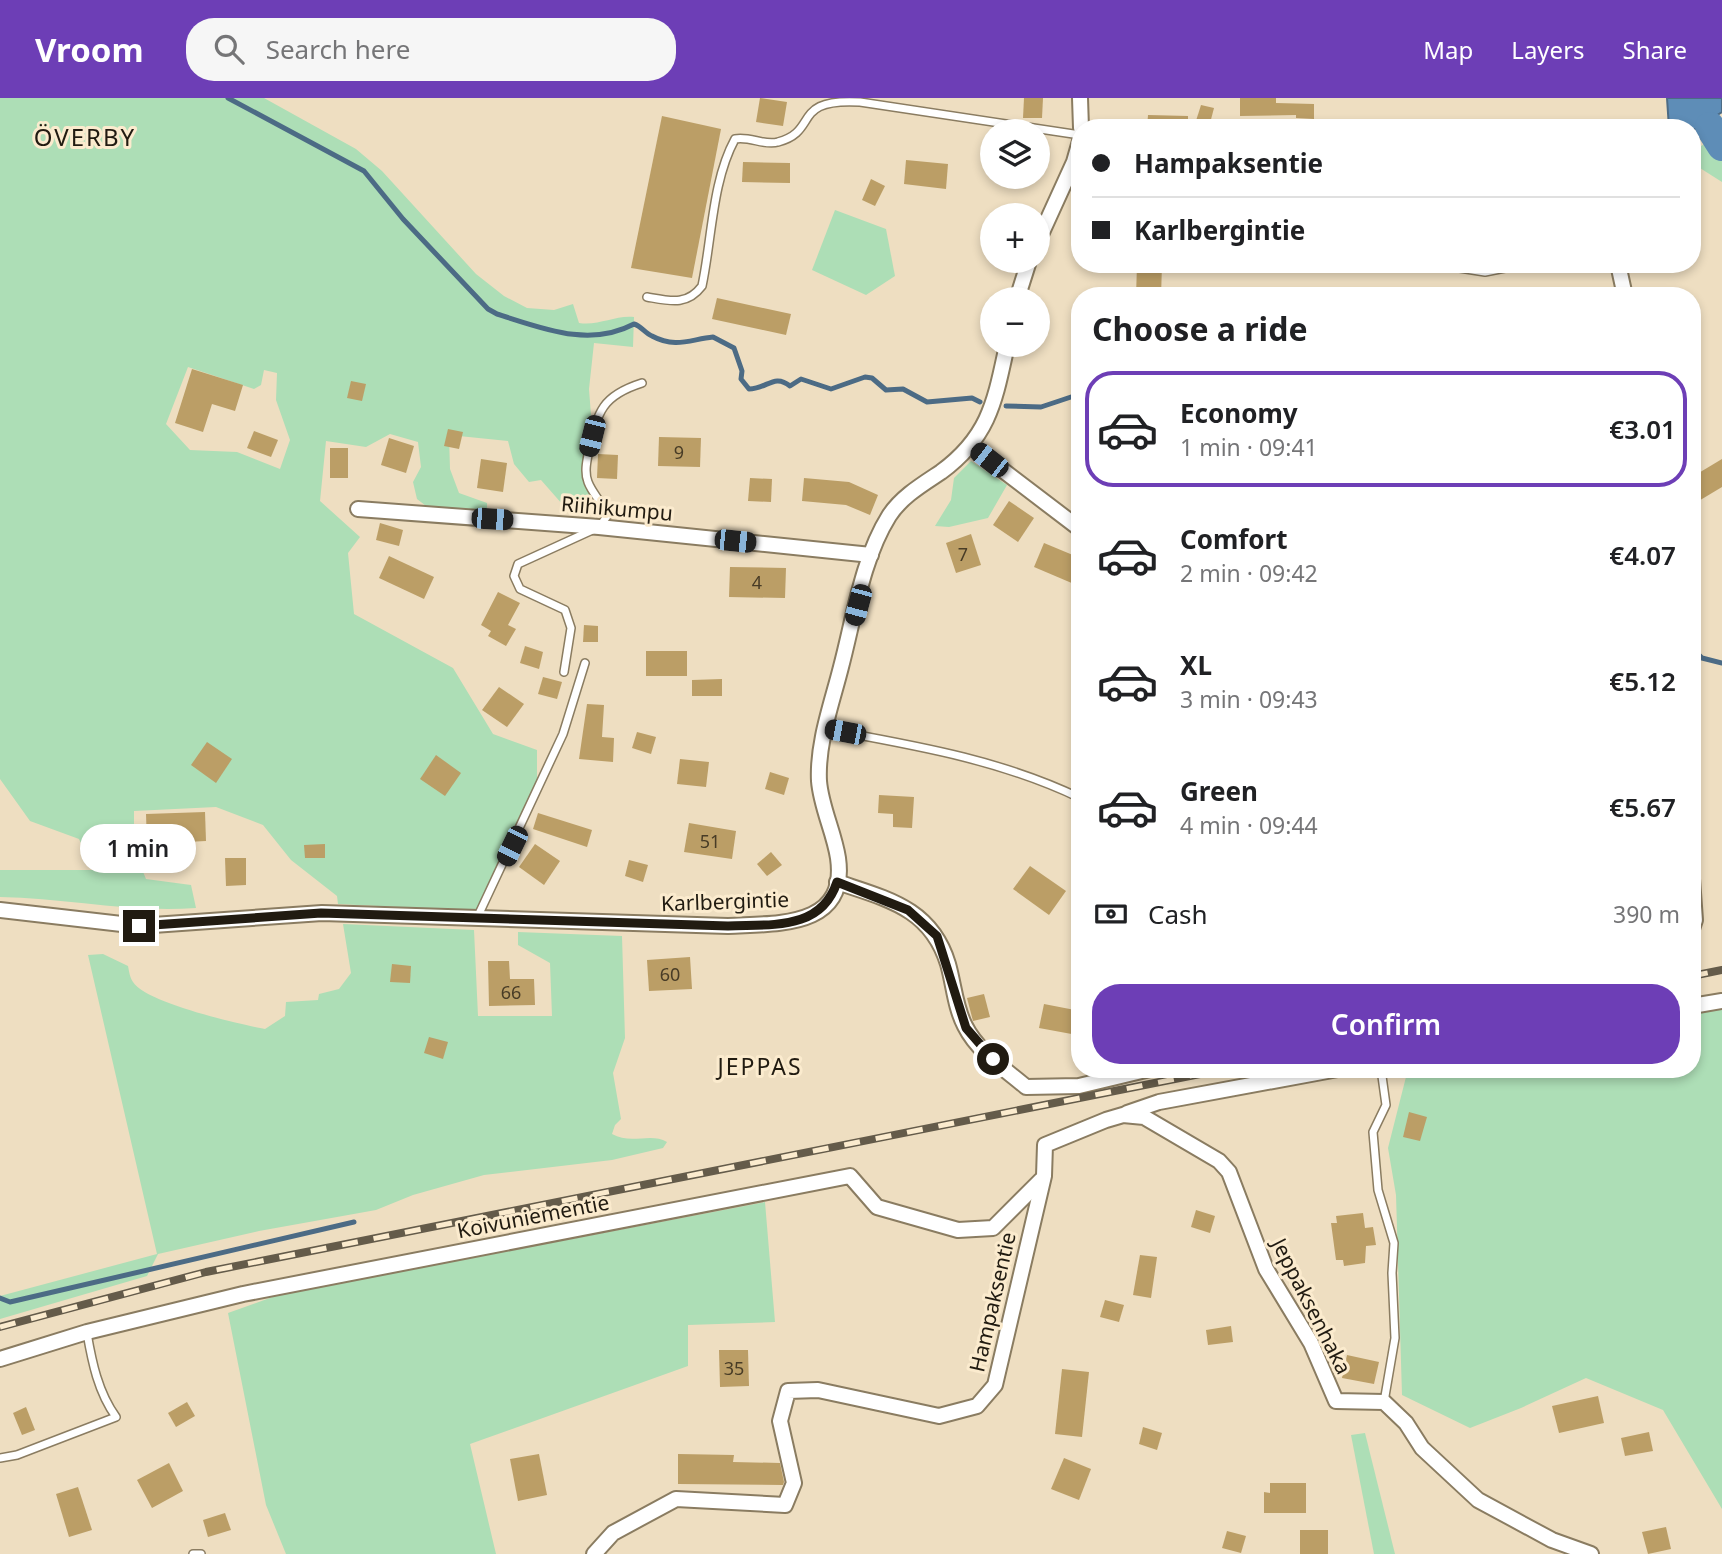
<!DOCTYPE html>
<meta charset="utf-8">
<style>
body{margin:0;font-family:"Noto Sans",sans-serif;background:#f6f6f6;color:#202124;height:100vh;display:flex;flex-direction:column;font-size:26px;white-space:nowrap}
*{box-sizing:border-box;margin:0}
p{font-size:23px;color:#757577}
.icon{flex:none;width:38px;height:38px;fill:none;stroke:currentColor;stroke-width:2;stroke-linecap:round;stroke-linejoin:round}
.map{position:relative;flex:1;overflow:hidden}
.side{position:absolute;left:1071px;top:189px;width:630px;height:791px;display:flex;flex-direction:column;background:#fff;border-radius:28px;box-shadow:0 4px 10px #0003}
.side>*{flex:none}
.guide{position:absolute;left:1071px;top:21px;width:630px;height:154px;border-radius:28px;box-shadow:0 4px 10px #0003;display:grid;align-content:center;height:154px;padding:0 21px;background:#fff}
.controls{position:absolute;left:980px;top:21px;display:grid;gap:14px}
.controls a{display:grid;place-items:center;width:70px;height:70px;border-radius:50%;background:#fff;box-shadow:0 4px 10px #0003;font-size:35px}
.end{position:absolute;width:32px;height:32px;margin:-16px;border:9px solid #211b11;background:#fff;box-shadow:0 0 0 4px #fff}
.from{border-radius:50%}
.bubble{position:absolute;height:49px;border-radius:24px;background:#fff;box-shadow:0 4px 10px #0003;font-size:23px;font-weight:600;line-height:49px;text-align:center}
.car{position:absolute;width:21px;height:42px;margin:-21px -10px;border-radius:9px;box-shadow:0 0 5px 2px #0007;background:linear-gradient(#222 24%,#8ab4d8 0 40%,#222 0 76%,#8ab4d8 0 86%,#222 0)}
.guide b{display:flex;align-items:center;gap:24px;height:66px;font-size:26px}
.guide b+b{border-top:2px solid #e0e0e0}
.guide i{width:18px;height:18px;background:#202124}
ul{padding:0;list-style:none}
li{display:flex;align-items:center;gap:21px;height:116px;margin:0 14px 10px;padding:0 7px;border:4px solid transparent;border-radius:28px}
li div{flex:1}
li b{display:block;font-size:26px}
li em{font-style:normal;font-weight:600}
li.selected{border-color:#6d3eb6}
li>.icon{width:63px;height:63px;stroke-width:1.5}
h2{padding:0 21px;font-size:32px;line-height:84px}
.pay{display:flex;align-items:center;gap:18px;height:77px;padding:0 21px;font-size:26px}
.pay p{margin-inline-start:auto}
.button{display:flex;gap:14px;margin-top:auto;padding:14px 21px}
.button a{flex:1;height:80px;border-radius:28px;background:#6d3eb6;color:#fff;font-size:28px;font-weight:600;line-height:80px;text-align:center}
header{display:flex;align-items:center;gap:42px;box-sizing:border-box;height:98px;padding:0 35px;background:#6d3eb6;color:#fff}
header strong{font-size:33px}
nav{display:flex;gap:38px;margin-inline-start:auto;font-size:24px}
.search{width:490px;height:63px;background:#f6f6f6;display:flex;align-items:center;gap:18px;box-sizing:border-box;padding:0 24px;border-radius:28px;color:#757577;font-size:26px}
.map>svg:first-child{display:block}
.green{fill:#addeb6;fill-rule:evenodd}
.water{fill:#5e8db7;stroke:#4c6b85;stroke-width:2}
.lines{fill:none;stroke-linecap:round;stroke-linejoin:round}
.stream{stroke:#4c6b85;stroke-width:5}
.river{stroke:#5e8db7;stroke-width:30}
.building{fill:#bb9e66}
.lane-casing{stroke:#8a7c61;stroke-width:10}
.street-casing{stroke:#8a7c61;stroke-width:18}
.lane{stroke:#fff;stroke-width:7}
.street{stroke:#fff;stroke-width:14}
.rail-casing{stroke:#645b4a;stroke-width:8}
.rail{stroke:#fbebce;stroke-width:5;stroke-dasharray:16;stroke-linecap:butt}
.route{stroke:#211b11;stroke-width:9}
.labels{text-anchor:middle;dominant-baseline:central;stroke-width:6;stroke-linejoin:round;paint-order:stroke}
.number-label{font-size:18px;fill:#483c26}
.street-label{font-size:21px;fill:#211b11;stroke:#fbebce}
.neighbourhood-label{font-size:23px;letter-spacing:2px;fill:#211b11;stroke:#fbebce}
.quarter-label{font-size:24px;letter-spacing:2px;fill:#211b11;stroke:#fbebce}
</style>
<header>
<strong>Vroom</strong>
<div class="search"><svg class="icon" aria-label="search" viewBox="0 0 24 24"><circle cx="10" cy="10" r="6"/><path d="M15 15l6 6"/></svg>Search here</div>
<nav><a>Map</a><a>Layers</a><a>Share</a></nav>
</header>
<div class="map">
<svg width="1722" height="1456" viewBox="0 0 1722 1456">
<rect width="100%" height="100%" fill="#eedec1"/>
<!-- green -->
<g class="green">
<path d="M0 0H264L356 51 382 73 476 176 504 198 527 210 554 212 573 206 579 225C599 228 615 217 634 219L633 249 594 245 589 291 591 317 582 367 585 387 593 399 570 415 541 382 529 384 514 366 508 343 449 337 450 371 459 395 487 405V414L430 411 417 401 413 384 421 369 418 344 390 336 366 349 326 343 320 403 360 439 348 455 354 516 453 570 493 636 537 652V682L476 813 338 806 337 798 291 762 263 727 216 709 134 713V752L146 781 191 787 196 810C130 815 66 800 0 799V772H94L79 741 30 723 0 681ZM188 269 254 291 261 287 264 272 277 275 276 302 290 342 280 371 237 354 190 352 166 326Z"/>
<path d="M1718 37 1722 39V84L1692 65V54Z"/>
<path d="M835 112 886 131 895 178 866 197 812 172Z"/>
<path d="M971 363 1007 387 988 420 949 429 935 428 951 402 954 380Z"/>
<path d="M343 826 474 832 478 918H552L550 865 518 847V834L622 838 625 940 613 975 621 1021 615 1027 612 1036C631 1047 651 1034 667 1044L663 1050 612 1062 484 1077 413 1097 376 1112 259 1133 158 1156 147 1178 0 1221V1198L157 1156 88 857 103 856 128 868C129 873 130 880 133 884 146 905 239 926 265 931L285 918 286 904 318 902 319 896 339 891 351 875Z"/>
<path d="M1722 911V1411L1663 1312 1586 1280 1521 1310 1470 1330 1402 1297 1396 1097 1388 1050 1408 971H1692V916Z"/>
<path d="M765 1104 775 1224 688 1227V1268L470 1346 496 1456H286L266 1407 228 1215 278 1197Z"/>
<path d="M1365 1335 1395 1456H1374L1351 1337Z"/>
</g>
<!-- water -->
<path class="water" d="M1667 0H1722V14L1692 33V30H1669Z"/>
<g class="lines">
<!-- stream -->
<g class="stream">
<path d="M228 0 364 73 403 121 488 211 497 216C542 230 589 250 634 226 641 228 645 235 652 238 676 251 691 241 713 239L734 250 742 273 741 281 749 291C767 291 774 275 790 288L801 281 831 291 865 279 872 280 886 292 903 291 927 304 972 300 980 304"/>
<path d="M1006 308 1041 309 1080 296"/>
<path d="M1692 550 1702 560 1722 565"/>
<path d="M0 1200 10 1204 354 1124"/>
</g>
<!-- river -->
<path class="river" d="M1710 29 1722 48"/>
</g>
<!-- building -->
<g class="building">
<path d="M760 0 787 4 783 28 756 24Z"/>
<path d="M1024 0H1043L1042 20H1023Z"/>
<path d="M1240 0H1276V5L1314 6V21L1296 20V17L1240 18Z"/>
<path d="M1201 7 1214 10 1209 29 1195 26Z"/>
<path d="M1148 17 1188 18V30H1147Z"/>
<path d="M662 18 721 31 692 180 631 170Z"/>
<path d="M906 62 948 66 946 91 904 86Z"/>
<path d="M743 64 790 65V85L742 84Z"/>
<path d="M871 81 885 88 875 108 862 102Z"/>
<path d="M1137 166H1162L1161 198H1136Z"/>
<path d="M717 200 791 216 786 237 712 221Z"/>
<path d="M192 271 243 287 235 313 212 306 203 334 175 325Z"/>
<path d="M351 283 366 286 362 303 347 300Z"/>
<path d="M448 331 463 334 459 351 444 348Z"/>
<path d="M254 333 278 342 271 359 247 350Z"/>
<path d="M659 339 701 340 700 369 658 368Z"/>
<path d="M389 340 414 348 406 375 381 367Z"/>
<rect x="330" y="350" width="18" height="30"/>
<path d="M598 356 618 357 617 381 597 380Z"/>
<path d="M481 361 507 365 503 394 477 390Z"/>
<path d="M1722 361V389L1692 407V379Z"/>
<path d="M750 380 772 381 771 404 748 403Z"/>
<path d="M804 380 849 384 878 397 870 417 846 407 802 403Z"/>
<path d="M1009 403 1034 420 1018 444 993 427Z"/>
<path d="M380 425 403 432 399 448 376 442Z"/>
<path d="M971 436 981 467 956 475 946 445Z"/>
<path d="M1044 445 1080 460V473L1074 486 1034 469Z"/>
<path d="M389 458 434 479 424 501 379 480Z"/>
<path d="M730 469 786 470 785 500 729 499Z"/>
<path d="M498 494 520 505 508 527 516 531 506 548 488 538 491 533 481 527Z"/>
<path d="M584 527 598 528V544H583Z"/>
<path d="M525 548 543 554 539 571 520 565Z"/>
<rect x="646" y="553" width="41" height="25"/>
<path d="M543 579 562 584 557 601 538 596Z"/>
<path d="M722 581V598H692V582Z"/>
<path d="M499 589 524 606 507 629 482 612Z"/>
<path d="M587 606 604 607 602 639 614 640 613 664 579 661Z"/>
<path d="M637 634 656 639 651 656 632 650Z"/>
<path d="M207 644 232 661 216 685 191 667Z"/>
<path d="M436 657 461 675 445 698 420 681Z"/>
<path d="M680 661 709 664 706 689 677 686Z"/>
<path d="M770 674 789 680 784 697 765 691Z"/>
<path d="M879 697 914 699 912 730 893 729V716L878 715Z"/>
<path d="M205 714 206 743 147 746 146 716Z"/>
<path d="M538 715 592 732 587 749 533 731Z"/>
<path d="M689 725 736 733 732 761 684 754Z"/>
<path d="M325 746V760H305L304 747Z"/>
<path d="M535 746 560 763 544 787 519 769Z"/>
<path d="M771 754 782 767 767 778 757 766Z"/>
<path d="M225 760H246V787L226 788Z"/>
<path d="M629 762 648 767 643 784 625 778Z"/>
<path d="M1030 768 1066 793 1049 817 1013 791Z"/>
<path d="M690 859 692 891 649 893 647 862Z"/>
<path d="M488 863H509L510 881H534L535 907 489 908Z"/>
<path d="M392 866 411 868 410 885 390 884Z"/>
<path d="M984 896 990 919 973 923 967 900Z"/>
<path d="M1044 906 1080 913 1077 937 1039 930Z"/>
<path d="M429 939 448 944 443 961 424 955Z"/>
<path d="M1409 1014 1427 1019 1420 1043 1403 1039Z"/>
<path d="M1196 1112 1215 1118 1210 1135 1191 1129Z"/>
<path d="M1363 1115 1365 1130 1373 1129 1376 1147 1366 1148 1365 1165 1344 1168 1343 1162H1336L1331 1125H1337L1336 1118Z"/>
<path d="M1140 1157 1157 1159 1151 1200 1133 1197Z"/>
<path d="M1105 1202 1124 1207 1119 1224 1100 1219Z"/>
<path d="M1231 1228 1233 1244 1208 1247 1206 1232Z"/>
<path d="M719 1252H748L749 1288 720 1289Z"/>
<path d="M1347 1257 1379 1264 1374 1286 1342 1280Z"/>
<path d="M1062 1271 1089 1274 1082 1339 1055 1336Z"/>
<path d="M1598 1298 1604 1325 1559 1335 1552 1308Z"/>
<path d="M187 1304 195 1318 176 1329 168 1315Z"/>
<path d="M26 1309 35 1332 22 1337 13 1315Z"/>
<path d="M1143 1329 1162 1335 1157 1352 1139 1346Z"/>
<path d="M1649 1334 1653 1353 1625 1358 1621 1340Z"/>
<path d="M539 1356 547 1397 518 1403 510 1361Z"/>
<path d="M678 1356 734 1357 733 1364 780 1365 784 1384 783 1387 678 1386Z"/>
<path d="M1064 1360 1091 1371 1079 1402 1051 1391Z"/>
<path d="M169 1365 183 1393 152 1410 137 1382Z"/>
<path d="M1270 1385H1306V1415H1264V1394L1270 1395Z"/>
<path d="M78 1389 92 1432 69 1439 56 1396Z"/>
<path d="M225 1415 231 1432 208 1439 203 1422Z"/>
<path d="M1666 1429 1671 1451 1648 1456 1642 1434Z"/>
<rect x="1300" y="1432" width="28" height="24"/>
<path d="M1227 1433 1246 1438 1241 1455 1222 1450Z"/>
</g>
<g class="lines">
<!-- lane casing -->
<g class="lane-casing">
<g id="lane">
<path d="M1434 166 1485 174 1526 166"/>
<path d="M647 199C670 203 687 208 702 188 712 141 712 83 735 41 750 38 764 48 778 44 820 33 790 0 860 4L1080 37"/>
<path d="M564 574 571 530 565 512 520 491 514 478 518 466 599 429 608 417C603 406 592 395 588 384 584 374 587 362 589 352 598 314 601 298 642 285"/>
<path d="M825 631C912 647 999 661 1080 700"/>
<path d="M477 820 563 636 585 565"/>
<path d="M1381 971 1386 1007 1373 1034 1378 1092 1394 1145 1392 1175 1395 1240 1384 1304"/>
<path d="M0 1360 17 1357 116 1319C98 1294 92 1264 87 1235"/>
<path d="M193 1456H201"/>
</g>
</g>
<!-- street casing -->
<g class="street-casing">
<g id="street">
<path d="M1080 0 1081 30"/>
<path d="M1038 143 1074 64 1080 43"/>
<path d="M1618 166 1625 198"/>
<path d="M1017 201 1029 163"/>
<path d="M971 348 1080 431"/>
<path d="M358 411 599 429 871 457"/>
<path d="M1692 781 1695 822 1692 831"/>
<path d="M837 784C887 801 931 810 948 866 954 887 955 909 965 928 978 954 1005 971 1026 989L1079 988 1150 971"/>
<path d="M0 812 139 828 322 815 728 828C776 825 848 831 838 760 834 734 821 709 819 683 817 645 832 605 841 569 854 520 862 461 889 418 901 399 923 386 941 374 990 338 995 302 1007 247"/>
<path d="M1692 908 1722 903"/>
<path d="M1127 1015 1159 1004 1338 971"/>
<path d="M0 1261 87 1234 243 1196 850 1078 877 1109 958 1132 993 1130 1041 1082"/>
<path d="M594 1456 613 1435 676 1401 785 1407 794 1385 780 1323 788 1293 818 1292 939 1318 977 1308 995 1287 1044 1078 1045 1047 1106 1022 1123 1017 1144 1019 1219 1063 1229 1074 1266 1171 1311 1245 1336 1303 1384 1304 1406 1325 1422 1350 1478 1402 1552 1442 1591 1456"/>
</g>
</g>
<!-- lane -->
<use href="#lane" class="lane"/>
<!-- street -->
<use href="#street" class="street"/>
<!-- rail casing -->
<g class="rail-casing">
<g id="rail">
<path d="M1692 878 1722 872"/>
<path d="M0 1229 206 1174 1225 971"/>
</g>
</g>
<!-- rail -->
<use href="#rail" class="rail"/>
</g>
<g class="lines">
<!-- route -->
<path class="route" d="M139 828 321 815 728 828C771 826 821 833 837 784L908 812 937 838 966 930 993 961"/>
</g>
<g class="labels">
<!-- number labels -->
<g class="number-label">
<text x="679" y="354">9</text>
<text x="963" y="456">7</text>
<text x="757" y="484">4</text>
<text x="710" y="743">51</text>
<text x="670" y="876">60</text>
<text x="511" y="894">66</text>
<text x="734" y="1270">35</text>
</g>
<!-- street labels -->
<g class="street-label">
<text transform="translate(617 410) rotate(5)">Riihikumpu</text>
<text transform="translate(725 803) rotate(-2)">Karlbergintie</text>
<text transform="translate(533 1118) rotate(-11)">Koivuniementie</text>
<text transform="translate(992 1204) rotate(-77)">Hampaksentie</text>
<text transform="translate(1312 1208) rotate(63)">Jeppaksenhaka</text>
</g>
<!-- neighbourhood labels -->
<g class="neighbourhood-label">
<text x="760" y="968">JEPPAS</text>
</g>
<!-- quarter labels -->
<g class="quarter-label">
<text x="85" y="38">ÖVERBY</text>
</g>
</g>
</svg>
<div class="controls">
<a><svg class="icon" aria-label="layers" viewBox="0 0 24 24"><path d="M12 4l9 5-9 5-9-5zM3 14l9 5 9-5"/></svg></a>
<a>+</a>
<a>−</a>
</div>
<i class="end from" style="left:993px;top:961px"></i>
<i class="end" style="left:139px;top:828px"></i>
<div class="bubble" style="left:80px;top:726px;width:116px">1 min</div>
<i class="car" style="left:592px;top:338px;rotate:194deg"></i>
<i class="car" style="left:989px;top:362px;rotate:308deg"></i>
<i class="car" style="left:492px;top:421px;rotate:94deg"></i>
<i class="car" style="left:735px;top:443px;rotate:96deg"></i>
<i class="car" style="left:858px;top:507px;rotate:195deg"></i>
<i class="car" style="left:845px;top:634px;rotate:281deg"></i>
<i class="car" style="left:512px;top:748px;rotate:206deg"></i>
<div class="guide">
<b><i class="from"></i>Hampaksentie</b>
<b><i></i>Karlbergintie</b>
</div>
<section class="side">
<h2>Choose a ride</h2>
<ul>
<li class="selected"><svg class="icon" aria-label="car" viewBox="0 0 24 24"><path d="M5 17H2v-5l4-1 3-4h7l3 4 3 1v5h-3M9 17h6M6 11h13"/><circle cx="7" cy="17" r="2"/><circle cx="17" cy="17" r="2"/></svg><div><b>Economy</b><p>1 min · 09:41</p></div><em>€3.01</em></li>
<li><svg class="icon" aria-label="car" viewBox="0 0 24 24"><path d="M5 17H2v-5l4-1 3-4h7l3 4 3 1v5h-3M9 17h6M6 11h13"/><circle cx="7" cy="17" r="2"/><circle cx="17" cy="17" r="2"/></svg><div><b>Comfort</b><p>2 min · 09:42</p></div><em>€4.07</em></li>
<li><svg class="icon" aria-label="car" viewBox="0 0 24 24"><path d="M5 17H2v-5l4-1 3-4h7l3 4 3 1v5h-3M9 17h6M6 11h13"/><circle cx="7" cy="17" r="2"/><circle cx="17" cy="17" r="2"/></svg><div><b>XL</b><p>3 min · 09:43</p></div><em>€5.12</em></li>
<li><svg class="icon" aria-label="car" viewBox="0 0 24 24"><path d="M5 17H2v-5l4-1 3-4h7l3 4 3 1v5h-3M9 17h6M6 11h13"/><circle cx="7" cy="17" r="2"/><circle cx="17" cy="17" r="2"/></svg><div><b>Green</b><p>4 min · 09:44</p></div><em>€5.67</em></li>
</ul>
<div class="pay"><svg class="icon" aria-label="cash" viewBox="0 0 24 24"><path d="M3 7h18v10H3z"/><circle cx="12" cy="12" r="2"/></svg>Cash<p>390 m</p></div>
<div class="button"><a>Confirm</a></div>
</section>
</div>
